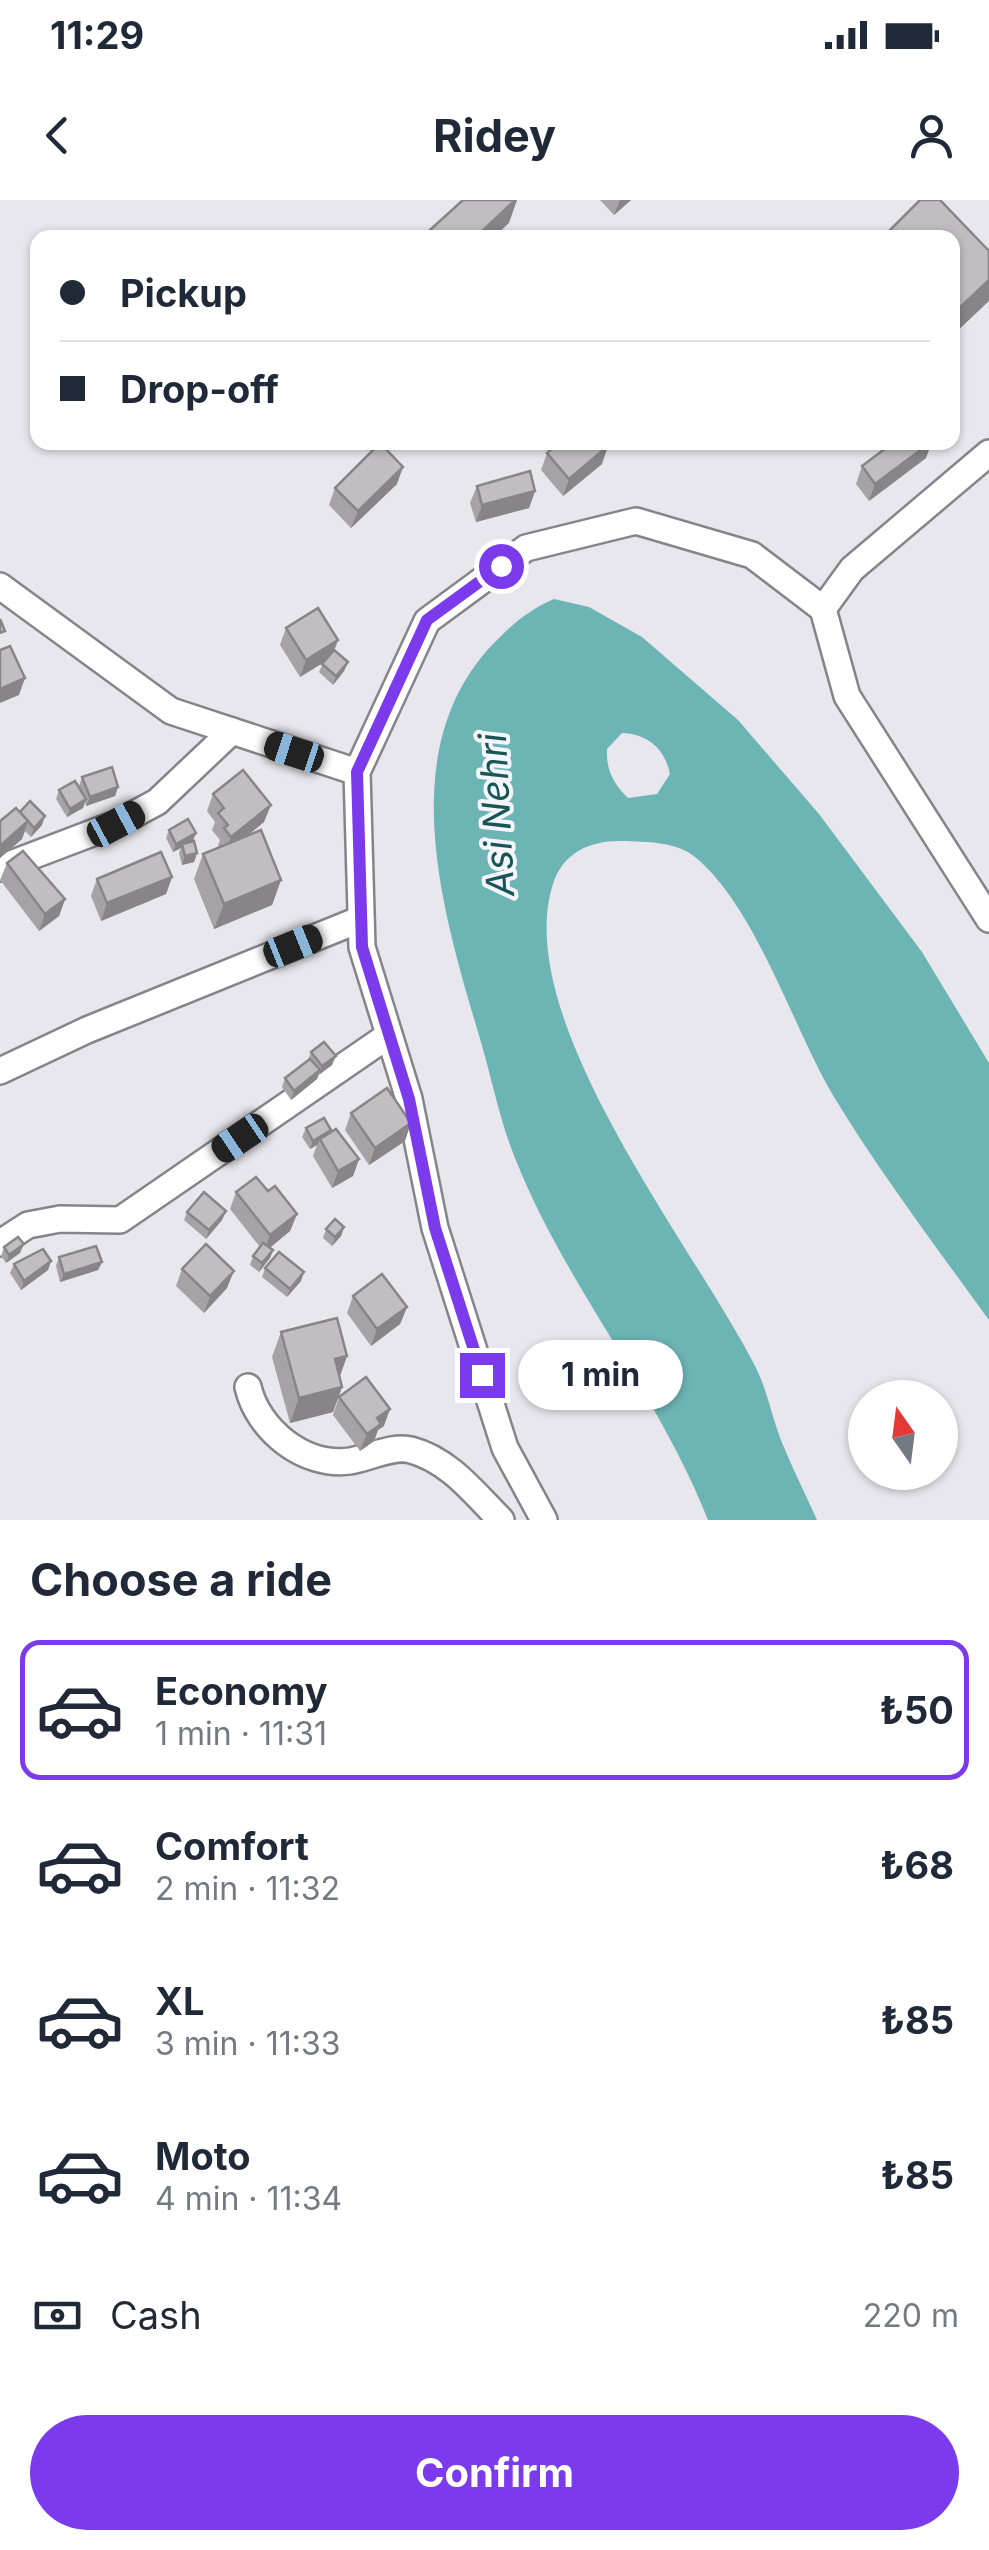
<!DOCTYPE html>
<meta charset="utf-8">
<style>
body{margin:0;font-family:Inter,sans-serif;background:#f2f2f3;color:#1f2937;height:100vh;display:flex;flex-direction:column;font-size:38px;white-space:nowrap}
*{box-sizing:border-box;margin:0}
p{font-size:32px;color:#747a83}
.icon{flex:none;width:55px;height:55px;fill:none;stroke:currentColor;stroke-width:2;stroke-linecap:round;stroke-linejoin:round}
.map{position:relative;height:1320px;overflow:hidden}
.panel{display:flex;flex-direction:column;background:#fff;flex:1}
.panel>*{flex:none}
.hud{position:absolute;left:30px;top:30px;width:930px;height:220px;border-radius:20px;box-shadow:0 2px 8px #0004;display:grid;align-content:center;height:220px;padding:0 30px;background:#fff}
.needle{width:65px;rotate:346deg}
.controls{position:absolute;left:848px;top:1180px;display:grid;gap:20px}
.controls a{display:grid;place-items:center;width:110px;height:110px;border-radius:50%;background:#fff;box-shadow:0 2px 8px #0004;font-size:50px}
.end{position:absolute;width:45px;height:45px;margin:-22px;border:12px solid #7c3aed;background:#fff;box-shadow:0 0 0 5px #fff}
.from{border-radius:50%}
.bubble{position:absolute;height:70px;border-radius:35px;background:#fff;box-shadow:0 2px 8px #0004;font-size:32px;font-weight:700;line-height:70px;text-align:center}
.car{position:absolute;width:30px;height:60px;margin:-30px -15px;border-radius:12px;box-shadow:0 0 8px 2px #0007;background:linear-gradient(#222 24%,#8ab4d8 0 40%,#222 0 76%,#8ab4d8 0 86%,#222 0)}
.hud b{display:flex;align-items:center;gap:35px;height:95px;font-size:38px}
.hud b+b{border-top:2px solid #e0e1e3}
.hud i{width:25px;height:25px;background:#1f2937}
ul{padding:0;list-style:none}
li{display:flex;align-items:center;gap:30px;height:140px;margin:0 20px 15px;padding:0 10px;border:5px solid transparent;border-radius:20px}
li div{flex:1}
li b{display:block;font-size:38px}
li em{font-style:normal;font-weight:700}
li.selected{border-color:#7c3aed}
li>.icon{width:90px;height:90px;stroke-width:1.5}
h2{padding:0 30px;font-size:45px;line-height:120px}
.pay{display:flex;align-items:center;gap:25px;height:110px;padding:0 30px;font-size:38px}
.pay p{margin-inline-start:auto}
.action{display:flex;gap:20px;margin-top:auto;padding:20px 30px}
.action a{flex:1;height:115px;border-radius:60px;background:#7c3aed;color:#fff;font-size:40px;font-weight:700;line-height:115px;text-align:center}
.status{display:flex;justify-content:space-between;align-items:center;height:70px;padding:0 50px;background:#fff;direction:ltr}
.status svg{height:28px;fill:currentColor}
header{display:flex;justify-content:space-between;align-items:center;height:130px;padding:0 30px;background:#fff;font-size:45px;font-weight:700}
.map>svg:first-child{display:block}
.water{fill:#6db4b5;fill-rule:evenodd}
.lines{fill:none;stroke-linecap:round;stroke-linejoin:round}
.minor-casing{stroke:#84848a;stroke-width:30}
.minor{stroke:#fff;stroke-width:25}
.wall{fill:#a6a3a7}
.shaded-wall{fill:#878588}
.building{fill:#c1bec2;stroke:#878588;stroke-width:2.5}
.route{stroke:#7c3aed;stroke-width:12}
.labels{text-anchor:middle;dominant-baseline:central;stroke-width:8;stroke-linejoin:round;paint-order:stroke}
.water-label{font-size:38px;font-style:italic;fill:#175556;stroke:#f4f5fb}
</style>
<div class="status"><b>11:29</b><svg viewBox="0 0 49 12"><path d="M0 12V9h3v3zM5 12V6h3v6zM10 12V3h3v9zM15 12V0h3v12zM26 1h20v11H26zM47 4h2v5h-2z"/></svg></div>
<header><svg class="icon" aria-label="back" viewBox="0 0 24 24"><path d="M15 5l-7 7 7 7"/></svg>Ridey<svg class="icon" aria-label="person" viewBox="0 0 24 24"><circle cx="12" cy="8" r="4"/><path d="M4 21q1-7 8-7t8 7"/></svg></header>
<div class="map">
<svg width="989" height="1320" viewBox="0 0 989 1320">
<rect width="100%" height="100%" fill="#e7e7ed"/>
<!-- water -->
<path class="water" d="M554 399 589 407 642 437 738 520 819 614 922 752 989 863V1120C936 1047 881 974 834 897 792 826 756 707 695 657 676 641 646 642 623 641 591 640 563 652 553 684 510 819 694 1046 755 1166 768 1191 772 1219 783 1245 793 1270 806 1295 817 1320H708C658 1192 566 1087 515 958 500 921 492 880 481 842 444 717 391 551 493 444 512 424 529 410 554 399ZM622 533C648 534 665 549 670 574L657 594 628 598C613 583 606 570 607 549Z"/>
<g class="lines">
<!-- minor casing -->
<g class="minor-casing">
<g id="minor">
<path d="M0 386 171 511 357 572"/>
<path d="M823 409 847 496 989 719"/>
<path d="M0 668 116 624 157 602 232 531"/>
<path d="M0 871 87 830 361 719"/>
<path d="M0 1043 28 1025 60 1019 120 1020 389 835"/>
<path d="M248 1187C258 1230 304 1267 350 1261 369 1258 393 1245 411 1250 449 1260 474 1293 501 1320"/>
<path d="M544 1320 505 1248 435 1028 409 899 362 747 357 572 427 421 526 348 636 321 752 355 823 409 852 369 989 253"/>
</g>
</g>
<!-- minor -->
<use href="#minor" class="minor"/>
</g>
<!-- wall -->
<g class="wall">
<path d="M600 0H631L614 15Z"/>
<path d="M547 253 602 264 563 296 541 270Z"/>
<path d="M926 258 869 301 856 284 862 266Z"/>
<path d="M397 284 351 328 329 305 335 288Z"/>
<path d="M477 286 535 291 529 308 476 322 470 303Z"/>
<path d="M286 428 334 451 348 462 344 471 333 485 319 472 323 463 300 477 280 445Z"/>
<path d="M82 577 118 587 115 596 86 606 85 602 83 608 67 617 56 599 59 590H81L79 586Z"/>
<path d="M213 594 264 622 247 636 281 680 272 705 214 729 194 679 203 654 220 647 218 645 220 640 212 630 215 622 207 611Z"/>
<path d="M20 612 42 625 31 637 25 631 22 639 0 658V621Z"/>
<path d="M169 630 196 633 193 641 197 653 194 662 182 665 179 653 181 648 173 652 166 638Z"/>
<path d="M7 663 65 699 59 716 39 731 0 680Z"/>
<path d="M172 677 166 694 101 721 91 696 97 679Z"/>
<path d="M311 852 332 865 319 874 317 879 291 900 282 887 285 878 308 860Z"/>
<path d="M351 913 405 941 369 965 345 930Z"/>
<path d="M306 928 331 930 330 933 359 959 353 976 332 988 313 956 317 945 310 949 302 937Z"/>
<path d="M268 991 297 1014 290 1031 270 1048 273 1050 270 1058 259 1072 250 1065 253 1056 260 1047 230 1009 236 992Z"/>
<path d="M226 1011 222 1020 206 1039 184 1020 187 1012Z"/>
<path d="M344 1027 341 1036 332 1046 323 1038 326 1029Z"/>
<path d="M4 1047 20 1053 6 1063 1 1056Z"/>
<path d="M59 1057 102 1062 98 1070 60 1082 56 1066Z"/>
<path d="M51 1061 48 1070 21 1090 10 1073 14 1064Z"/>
<path d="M265 1068 301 1081 287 1097 262 1077Z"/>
<path d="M182 1069 227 1088 204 1113 176 1086Z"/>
<path d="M353 1096 407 1107 400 1124 371 1146 347 1113Z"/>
<path d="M281 1132 347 1156 340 1176 342 1187 333 1212 290 1223 272 1157Z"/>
<path d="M339 1197 384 1226 378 1230 374 1241 360 1251 333 1215Z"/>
</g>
<!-- shaded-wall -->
<g class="shaded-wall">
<path d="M515 0H517L509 23 493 38H475Z"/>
<path d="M620 0H631L614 15Z"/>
<path d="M989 80V101L952 136V115Z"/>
<path d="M932 242 926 258 869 301 875 284Z"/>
<path d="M608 246 602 264 563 296 569 279Z"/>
<path d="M403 267 397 284 351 328 358 311Z"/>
<path d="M535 291 529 308 476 322 482 305Z"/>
<path d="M338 440 332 457 300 477 306 460Z"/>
<path d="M348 462 344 471 333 485 336 476Z"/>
<path d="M25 478 19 495 0 503V489Z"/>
<path d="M118 587 115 596 86 606 90 597Z"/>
<path d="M86 599 83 608 67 617 70 609Z"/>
<path d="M271 605 264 622 225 654 231 637Z"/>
<path d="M45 616 42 625 31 637 34 628Z"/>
<path d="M28 621 22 639 0 658V646Z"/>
<path d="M196 633 192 642 182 644 181 648 173 652 176 644Z"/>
<path d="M197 653 194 662 182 665 185 656Z"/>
<path d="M172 677 166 694 101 721 107 703Z"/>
<path d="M281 680 272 705 214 729 224 704Z"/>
<path d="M65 699 59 716 39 731 45 714Z"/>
<path d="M336 856 332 865 319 875 322 866Z"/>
<path d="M320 870 317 879 291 900 294 891Z"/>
<path d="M411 923 405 941 369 965 375 948Z"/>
<path d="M331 930 328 939H320L317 945 310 949 313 941Z"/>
<path d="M359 959 353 976 332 988 338 971Z"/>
<path d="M226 1011 222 1020 206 1039 209 1030Z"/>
<path d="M297 1014 290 1031 264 1052 270 1035Z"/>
<path d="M344 1027 341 1036 332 1046 335 1037Z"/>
<path d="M24 1044 20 1053 6 1063 9 1055Z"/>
<path d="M273 1050 270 1058 259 1072 262 1063Z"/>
<path d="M51 1061 48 1070 21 1090 24 1081Z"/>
<path d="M102 1062 98 1070 60 1082 64 1074Z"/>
<path d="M234 1071 227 1088 204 1113 210 1096Z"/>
<path d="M304 1072 301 1081 287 1097 290 1089Z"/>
<path d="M407 1107 400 1124 371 1146 377 1129Z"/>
<path d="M347 1156 338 1181 335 1159Z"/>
<path d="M342 1187 333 1212 290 1223 299 1198Z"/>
<path d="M390 1209 384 1226 378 1230 374 1241 360 1251 367 1234 377 1218Z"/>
</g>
<!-- building -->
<g class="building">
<path d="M463 0H515L475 38H436L430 30Z"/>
<path d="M920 0H940L989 51V80L952 115V38H882Z"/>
<path d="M559 242H605L608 246 569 279 547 253Z"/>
<path d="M894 242H931L875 284 862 266Z"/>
<path d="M380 243 403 267 358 311 335 288Z"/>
<path d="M530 271 535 291 482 305 477 286Z"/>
<path d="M318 408 338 440 306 460 286 428Z"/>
<path d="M0 419 5 431 0 433Z"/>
<path d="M10 446 25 478 0 489V450Z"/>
<path d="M334 450 348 462 336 476 322 464Z"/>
<path d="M112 567 118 587 90 597 82 577Z"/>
<path d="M243 570 271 605 231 637 224 628 228 625 218 613 224 608 213 594Z"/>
<path d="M75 581 86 599 70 609 59 590Z"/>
<path d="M30 601 45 616 34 628 20 612Z"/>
<path d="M16 608 28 621 0 646V621Z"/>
<path d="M188 619 196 633 176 644 169 630Z"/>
<path d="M261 630 281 680 224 704 203 654Z"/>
<path d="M194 641 197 653 185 656 182 644Z"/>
<path d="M23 651 65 699 45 714 7 663Z"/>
<path d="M161 652 172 677 107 703 97 679Z"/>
<path d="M324 842 336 856 322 866 311 852Z"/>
<path d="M310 859 320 870 294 891 285 878Z"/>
<path d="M387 888 411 923 375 948 351 913Z"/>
<path d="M324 918 331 930 313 941 306 928Z"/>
<path d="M336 929 359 959 338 971 320 939Z"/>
<path d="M256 977 268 991 275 986 297 1014 270 1035 236 992Z"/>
<path d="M204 992 226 1011 209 1030 187 1012Z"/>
<path d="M335 1019 344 1027 335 1037 326 1029Z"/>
<path d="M18 1037 24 1044 9 1055 4 1047Z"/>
<path d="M263 1043 273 1050 262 1063 253 1056Z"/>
<path d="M206 1044 234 1071 210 1096 182 1069Z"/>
<path d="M96 1046 102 1062 64 1074 59 1057Z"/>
<path d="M43 1049 51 1061 24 1081 14 1064Z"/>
<path d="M279 1052 304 1072 290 1089 265 1068Z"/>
<path d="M382 1074 407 1107 377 1129 353 1096Z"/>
<path d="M337 1118 347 1156 335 1159 342 1187 299 1198 281 1132Z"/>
<path d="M366 1177 390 1209 377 1218 381 1224 367 1234 339 1197Z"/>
</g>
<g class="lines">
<!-- route -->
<path class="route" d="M482 1175 435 1028 409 899 362 747 357 572 427 420 501 366"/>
</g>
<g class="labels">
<!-- water labels -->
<g class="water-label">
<text transform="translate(496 615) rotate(-93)">Asi Nehri</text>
</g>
</g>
</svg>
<div class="controls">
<a><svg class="needle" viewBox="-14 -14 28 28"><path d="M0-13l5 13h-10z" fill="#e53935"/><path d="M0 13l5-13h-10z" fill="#747a83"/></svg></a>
</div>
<i class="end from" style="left:501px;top:366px"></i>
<i class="end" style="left:482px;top:1175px"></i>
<div class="bubble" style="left:518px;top:1140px;width:165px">1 min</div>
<i class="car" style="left:294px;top:552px;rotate:288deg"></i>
<i class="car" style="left:116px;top:624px;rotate:62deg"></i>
<i class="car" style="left:293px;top:746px;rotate:68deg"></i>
<i class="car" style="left:240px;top:938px;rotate:236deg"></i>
<div class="hud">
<b><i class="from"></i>Pickup</b>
<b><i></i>Drop-off</b>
</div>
</div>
<section class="panel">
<h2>Choose a ride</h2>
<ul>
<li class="selected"><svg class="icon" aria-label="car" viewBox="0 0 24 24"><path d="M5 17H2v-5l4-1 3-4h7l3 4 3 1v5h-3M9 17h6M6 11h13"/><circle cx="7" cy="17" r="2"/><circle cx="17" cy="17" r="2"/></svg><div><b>Economy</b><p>1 min · 11:31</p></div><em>₺50</em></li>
<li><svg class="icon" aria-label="car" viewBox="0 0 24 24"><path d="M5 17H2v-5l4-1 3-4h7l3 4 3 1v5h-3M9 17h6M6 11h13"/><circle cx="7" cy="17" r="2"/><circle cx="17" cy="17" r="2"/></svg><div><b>Comfort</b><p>2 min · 11:32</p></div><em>₺68</em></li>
<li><svg class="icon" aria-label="car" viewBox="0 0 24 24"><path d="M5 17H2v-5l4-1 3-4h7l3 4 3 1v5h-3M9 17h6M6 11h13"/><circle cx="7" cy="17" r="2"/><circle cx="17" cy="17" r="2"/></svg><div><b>XL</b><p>3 min · 11:33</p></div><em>₺85</em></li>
<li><svg class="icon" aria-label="car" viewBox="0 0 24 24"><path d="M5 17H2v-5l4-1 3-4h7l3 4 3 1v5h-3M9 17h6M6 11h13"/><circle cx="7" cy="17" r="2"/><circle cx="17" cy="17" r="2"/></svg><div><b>Moto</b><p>4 min · 11:34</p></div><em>₺85</em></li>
</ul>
<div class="pay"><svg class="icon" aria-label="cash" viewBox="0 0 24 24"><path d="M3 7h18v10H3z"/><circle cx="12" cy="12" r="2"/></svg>Cash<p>220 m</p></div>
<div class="action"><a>Confirm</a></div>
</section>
